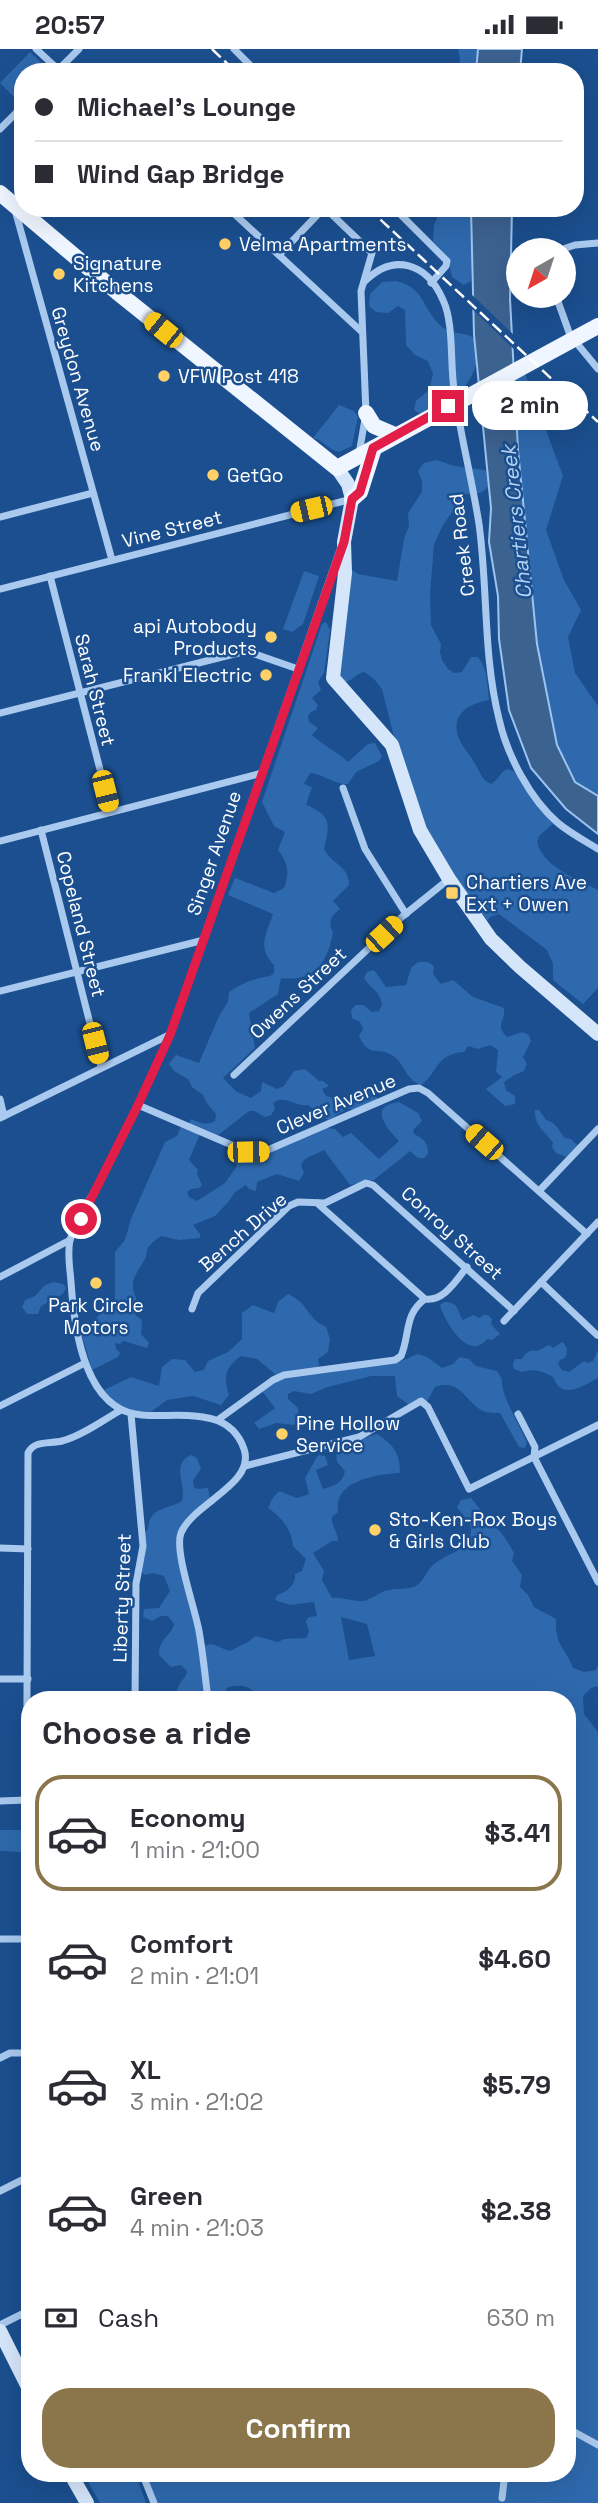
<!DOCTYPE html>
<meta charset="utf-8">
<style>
body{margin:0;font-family:"Space Grotesk",sans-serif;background:#f7f7f7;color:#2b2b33;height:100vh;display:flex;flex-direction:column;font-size:26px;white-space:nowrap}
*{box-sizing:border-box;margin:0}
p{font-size:23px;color:#7c7c81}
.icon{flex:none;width:38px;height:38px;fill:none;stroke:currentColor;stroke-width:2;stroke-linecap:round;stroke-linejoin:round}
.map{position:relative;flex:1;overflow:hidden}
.sheet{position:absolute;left:21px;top:1642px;width:555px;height:791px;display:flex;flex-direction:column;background:#fff;border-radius:28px;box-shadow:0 7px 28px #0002}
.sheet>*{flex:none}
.hud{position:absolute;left:14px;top:14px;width:570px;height:154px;border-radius:28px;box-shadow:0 7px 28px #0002;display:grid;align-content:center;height:154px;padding:0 21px;background:#fff}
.needle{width:46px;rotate:219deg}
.controls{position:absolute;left:506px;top:189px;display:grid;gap:14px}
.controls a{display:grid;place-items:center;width:70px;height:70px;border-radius:50%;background:#fff;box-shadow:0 7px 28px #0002;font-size:35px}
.end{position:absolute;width:32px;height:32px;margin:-16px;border:9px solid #e11d48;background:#fff;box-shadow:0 0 0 4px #fff}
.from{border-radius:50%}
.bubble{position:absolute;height:49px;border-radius:24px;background:#fff;box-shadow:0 7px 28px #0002;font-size:23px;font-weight:600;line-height:49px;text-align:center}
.car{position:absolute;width:21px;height:42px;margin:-21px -10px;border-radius:9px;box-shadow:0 0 5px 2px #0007;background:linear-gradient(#f5c518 24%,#345 0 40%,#f5c518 0 76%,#345 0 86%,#f5c518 0)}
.hud b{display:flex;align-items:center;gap:24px;height:66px;font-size:26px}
.hud b+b{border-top:2px solid #e1e1e2}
.hud i{width:18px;height:18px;background:#2b2b33}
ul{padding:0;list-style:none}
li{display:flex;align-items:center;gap:21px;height:116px;margin:0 14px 10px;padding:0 7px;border:4px solid transparent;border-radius:28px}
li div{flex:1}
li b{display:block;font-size:26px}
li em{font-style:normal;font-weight:600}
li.current{border-color:#8a764a}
li>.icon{width:63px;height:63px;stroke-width:1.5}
h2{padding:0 21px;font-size:32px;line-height:84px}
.pay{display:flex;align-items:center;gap:18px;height:77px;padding:0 21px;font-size:26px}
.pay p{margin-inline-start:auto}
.cta{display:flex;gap:14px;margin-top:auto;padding:14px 21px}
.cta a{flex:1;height:80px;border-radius:28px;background:#8a764a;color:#fff;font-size:28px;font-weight:600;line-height:80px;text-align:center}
.status{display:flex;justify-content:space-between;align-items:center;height:49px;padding:0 35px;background:#fff;direction:ltr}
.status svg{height:19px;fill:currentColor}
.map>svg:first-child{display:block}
.green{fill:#2e69ad;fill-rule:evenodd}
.water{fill:#3c6290;stroke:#9cc4f0;stroke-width:2}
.pier{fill:#1b4f8f}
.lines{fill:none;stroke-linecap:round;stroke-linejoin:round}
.street{stroke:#a9c9ee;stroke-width:7}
.secondary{stroke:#d6e6fa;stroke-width:14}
.primary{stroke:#f0f6ff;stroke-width:16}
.rail{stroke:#fff;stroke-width:2.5;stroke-dasharray:12 5;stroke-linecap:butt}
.route{stroke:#e11d48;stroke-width:9}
.poi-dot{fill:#ffd166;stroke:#1b4f8f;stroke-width:2.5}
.labels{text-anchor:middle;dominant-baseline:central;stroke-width:5;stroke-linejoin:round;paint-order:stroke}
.poi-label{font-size:19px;fill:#fff;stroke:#1b4f8f;text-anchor:start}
.street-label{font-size:19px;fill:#fff;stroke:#1b4f8f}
.water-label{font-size:21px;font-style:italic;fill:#b5d3f5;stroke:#1b4f8f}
</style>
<div class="status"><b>20:57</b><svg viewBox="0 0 49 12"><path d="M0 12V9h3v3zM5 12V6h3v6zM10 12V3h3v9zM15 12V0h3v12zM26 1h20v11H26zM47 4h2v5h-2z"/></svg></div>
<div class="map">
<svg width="598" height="2454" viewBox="0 0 598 2454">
<rect width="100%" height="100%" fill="#1b4f8f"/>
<!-- green -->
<g class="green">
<path d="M458 0H483L480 23H458L460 11Z"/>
<path d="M30 3 49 21 23 23V47L18 52 0 34Z"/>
<path d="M441 159H475L476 168 470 180 473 198 471 232 464 236 452 228 447 207 433 192 434 176Z"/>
<path d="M396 232C426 239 421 259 441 277 452 287 466 282 475 290 482 296 480 302 478 310 467 346 453 348 422 366L414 361 416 352 429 341 433 325 428 312 415 306 406 296 405 261 398 257 388 264 376 263 369 257 370 245 382 233Z"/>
<path d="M523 319 563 427 546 481 564 531 581 561 568 588 575 624 598 657V761L532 697 505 325Z"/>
<path d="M339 356 354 362 358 368 352 397 339 403C327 400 322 390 313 389Z"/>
<path d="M437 411 454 417 485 421 490 425 491 433C484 445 479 445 465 445L443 476 434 495 430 545 431 576 441 595 440 603 442 611 448 620 454 624 462 623 471 608H478C488 620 487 635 489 651 465 655 448 669 461 694 465 701 471 707 474 713 480 722 481 731 491 735 499 731 499 724 507 720L514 722 555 773 539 787 537 793C543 818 577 830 598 841V939L583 955 553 931V915L547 901 499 865 490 868 484 876 424 782 395 692 382 640 374 630 364 623C355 625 352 632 344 634L338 627 347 517 358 525 397 532 404 490 409 477 408 464 422 443V432L418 422 424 414Z"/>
<path d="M304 522 319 527 303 575 292 583 283 580Z"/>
<path d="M326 573 330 581 324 624 318 633 321 641 312 649 318 656 316 661 311 663 308 667 309 673 318 679 312 686C323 697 337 702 348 713L368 695 375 694 382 707 379 712 356 723 348 735C335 736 324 725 310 724L304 735 312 738 306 756C332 767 330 774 324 800 332 816 349 816 349 836L333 852 340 860C330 868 328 872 333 884 327 915 314 933 281 929L278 945 249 964 255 999 223 1029 237 1043 251 1049 261 1042 262 1033 277 1040 284 1037 294 1022 305 1020 319 1032H323L329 1037 322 1040 326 1047C345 1052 350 1056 363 1038L369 1039 378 1050 356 1061C344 1057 339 1067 328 1071L308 1056C295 1058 285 1045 273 1054L275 1060 271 1066 265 1068 254 1062H249L217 1087 188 1076 191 1070C201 1074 205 1077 215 1072L216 1065 206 1053 203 1046 192 1038 188 1030 174 1022 169 1015 176 1006 199 1014 219 967 228 953 229 943C242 934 255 929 270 927L274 924V916C257 898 266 886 273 865L228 846 235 829 274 844 284 839C290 825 288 813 278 801L285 783 274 777 262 753 322 575Z"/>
<path d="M418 913H428L434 917 433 925 441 935 453 931 473 948 504 959C506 973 494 975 507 988L522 983 529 986 531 992 523 1008 527 1015 524 1022 514 1026 504 1033 506 1041 515 1047V1055L505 1057 486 1040 502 1028 496 1023 498 1001 490 996 478 1000 468 997 464 1003C435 1005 439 1023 421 1036 403 1029 405 1012 390 1005 376 998 369 1009 359 987L363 980 360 973 352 969 351 962 355 956H363L372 963 379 962 382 956C380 941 371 941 364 929L367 923 374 921 386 938 406 936 411 919Z"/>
<path d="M399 1053 418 1064 422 1072 413 1081 414 1085C423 1089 429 1095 428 1105L424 1109H418L410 1102 374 1131 350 1136 324 1101 305 1110 301 1116 304 1124 299 1132 277 1125 257 1133 256 1142 249 1140 246 1136 235 1143 229 1152 215 1167 193 1176 200 1185V1189L179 1191 161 1187C157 1190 151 1194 148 1199 146 1202 147 1207 145 1210 136 1226 127 1233 138 1253L135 1266 142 1271 141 1285 149 1294 147 1299 123 1292 120 1295 115 1294 116 1300 120 1304 118 1308 92 1321 80 1279C94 1273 101 1267 106 1253L115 1252V1203L125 1191 131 1170 165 1093 177 1087 182 1076 200 1085 189 1111 198 1121 197 1125 202 1136 199 1139 191 1140 187 1143 189 1148 197 1152 225 1134 237 1117 235 1112 239 1107 327 1079 335 1080 343 1088 351 1084 379 1110 399 1092C387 1079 367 1057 399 1053Z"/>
<path d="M535 1061H539L546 1071C557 1074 558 1081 565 1089L571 1090 578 1097 569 1109 556 1104 552 1098 553 1094C546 1082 534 1078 535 1061Z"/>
<path d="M54 1233 63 1235 66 1239 63 1245 41 1257 38 1265H27L22 1258 25 1251 35 1247 45 1236Z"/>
<path d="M288 1245C310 1255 306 1269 326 1278L330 1290 328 1303 318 1310 320 1325 404 1311 418 1305 427 1308 442 1319 453 1315 460 1308 469 1310 476 1317 497 1322 502 1330C500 1345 520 1377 527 1393L525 1399 519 1398 500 1364C494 1364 488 1364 483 1362 465 1353 461 1329 435 1338L425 1356 408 1355 397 1347 395 1327H371L328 1338 311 1345 294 1342 288 1345V1350L298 1359 299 1369 294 1376 276 1374 259 1380 254 1374 275 1359 262 1342 275 1332V1325L257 1310 241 1307C225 1319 223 1327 229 1346L221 1356 193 1347 167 1351 152 1362H132L115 1353 104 1341 131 1328 159 1337 162 1318 172 1310 185 1311 195 1323 204 1321 208 1312 228 1303 242 1290V1264L253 1256 274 1264 278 1253Z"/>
<path d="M444 1253C460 1253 457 1263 463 1271L473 1266 480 1269 483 1266H488L492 1270 491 1275 500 1285 492 1291 487 1290C468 1314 444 1271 440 1256Z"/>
<path d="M562 1293C568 1298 568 1302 565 1309L560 1311 558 1315 562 1321 569 1323 584 1312 588 1314 593 1312 598 1301V1329C582 1337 562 1352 553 1328 542 1322 534 1319 522 1323L514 1320 513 1315 515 1310H522C526 1303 529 1301 537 1302L549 1296 553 1299Z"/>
<path d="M377 1385C394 1396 400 1404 400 1424 376 1425 333 1432 338 1463L332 1468C331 1477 338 1483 338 1492H332L313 1504 324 1522 322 1531 332 1549C343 1548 353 1553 364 1552 373 1550 380 1542 389 1541 398 1539 408 1541 416 1537 425 1531 426 1522 433 1516 445 1505 471 1501 471 1481 471 1472 462 1466 457 1458L461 1451 471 1449 480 1460 484 1470C499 1477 506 1490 514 1504L512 1512 522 1526 520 1538 528 1546 534 1558 556 1570C555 1597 564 1596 573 1619L584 1623 596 1621 598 1617V1637L591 1639 583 1647 584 1665 598 1683V2454H155L143 2424H567V1650H259C254 1637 239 1634 227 1639L222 1650H210L204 1599C210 1590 220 1600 230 1602L248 1593 256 1587 278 1593 284 1590 306 1589 309 1583 306 1572 309 1568 317 1567 314 1553 290 1556 275 1551 277 1546C287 1543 296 1536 295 1525L302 1522 306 1510 293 1497C292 1481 281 1467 268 1459L272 1450 279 1442 297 1449 309 1445 305 1429 318 1406 325 1407 328 1416 316 1421 323 1440C334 1437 343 1434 345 1422L337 1413 336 1404 341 1396ZM341 1568 367 1575 375 1607 349 1611Z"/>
<path d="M191 1406 197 1409 201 1420 193 1431 194 1438 197 1440 208 1439 210 1449 198 1460 178 1494 194 1560 207 1650H177L180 1644 177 1641C179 1632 187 1629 187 1622L181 1616 171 1618 159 1606C159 1588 171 1588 174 1575L168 1567H161L152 1572 143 1568 144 1560 159 1559 170 1542 164 1527 153 1524 145 1526 140 1522 145 1483 148 1480C149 1458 167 1461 182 1452 187 1436 170 1416 191 1406Z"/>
<path d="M0 1781H22L21 1803 0 1802Z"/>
<path d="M83 2424H135L146 2454H100Z"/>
</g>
<!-- water -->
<g class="water">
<path d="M478 0H522L520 23H476Z"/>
<path d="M471 159H512L510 250 518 401 537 595 557 696 575 733 598 747V785L566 760 531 719 509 661 499 590 498 547 489 493 491 459 474 286Z"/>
</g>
<!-- pier -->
<path class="pier" d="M470 244 516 288 517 303 470 258Z"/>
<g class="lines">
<!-- street -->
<g class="street">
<path d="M36 0 61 23"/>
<path d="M234 0 257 23"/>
<path d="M57 22 79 0"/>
<path d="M0 80 23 57"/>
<path d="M228 159 362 283"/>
<path d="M325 159 372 204 361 242 366 364 359 405"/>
<path d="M394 159 447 212 446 217 431 234"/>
<path d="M15 161 112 511"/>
<path d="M560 201 575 196 598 194"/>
<path d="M279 206 324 159"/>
<path d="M364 233C394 203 427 214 443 251 454 274 450 314 454 340 460 385 472 430 479 475 488 540 483 606 499 670 507 706 530 750 558 774 570 784 585 792 598 800"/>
<path d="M556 247 570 286 598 320"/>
<path d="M0 468 93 444"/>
<path d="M50 527 111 763"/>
<path d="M0 540 352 450"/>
<path d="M0 664 246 602 298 620"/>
<path d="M343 739 365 800 406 865"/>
<path d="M41 781 101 1018"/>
<path d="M0 792 262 724"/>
<path d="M0 942 204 891"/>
<path d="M234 1026 403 867 449 830"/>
<path d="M0 1050 4 1067"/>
<path d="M138 1056 248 1103H263L409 1040 419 1039 428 1044 587 1185"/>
<path d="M0 1069 169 986"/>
<path d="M539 1142 598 1080"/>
<path d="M317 1154 425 1250"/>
<path d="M0 1228 70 1191"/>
<path d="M541 1233 597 1286"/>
<path d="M192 1260 198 1244 289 1157 298 1153 325 1154 366 1134 373 1136 514 1262"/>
<path d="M504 1272 598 1173"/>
<path d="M0 1357 85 1314"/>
<path d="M131 1365 143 1497 136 1535 135 1650"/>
<path d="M518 1365 535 1398 534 1408 598 1533"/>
<path d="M219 1370 273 1331 284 1326 395 1311 401 1307C410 1286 404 1265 425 1250 444 1253 456 1231 467 1218"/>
<path d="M245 1417 359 1388 421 1352 428 1358 469 1440 598 1376"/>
<path d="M0 1499 28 1500"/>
<path d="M0 1630H28"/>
<path d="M208 1650C205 1627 203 1604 199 1582 195 1559 174 1502 181 1484 193 1454 256 1435 244 1400 229 1356 178 1369 142 1366 84 1362 74 1279 71 1233 70 1220 67 1204 70 1191 76 1171 94 1144 104 1125 127 1079 149 1033 170 986L340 501"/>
<path d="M0 1752 27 1751"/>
<path d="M0 1890H30"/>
<path d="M26 1890 28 1404C34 1391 50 1395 62 1392 80 1388 105 1370 121 1361"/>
<path d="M0 2009 10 2004H30"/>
<path d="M0 2142 30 2127"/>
<path d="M0 2276 30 2261"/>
<path d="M567 2379 598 2396"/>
<path d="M142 2424 154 2454"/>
<path d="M502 2449 505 2424"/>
</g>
<!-- secondary -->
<g class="secondary">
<path d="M337 419 348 435 352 450 344 493 345 524 333 629 392 696 420 781 449 830 491 890 520 918 598 985"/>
<path d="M0 2282 30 2342"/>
<path d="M70 2424 87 2454"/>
</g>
<!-- primary -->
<g class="primary">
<path d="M0 144 117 243 337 419 598 277"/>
<path d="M366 364 374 377 395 386"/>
<path d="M352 450 360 443 374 399"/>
</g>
<!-- rail -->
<g class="rail">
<path d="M212 0 236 23"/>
<path d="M368 159 598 373"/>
</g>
</g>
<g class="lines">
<!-- route -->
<path class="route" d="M81 1170 138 1056 170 986 344 493 352 450 360 443 373 399 448 357"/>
</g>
<!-- markers -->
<g class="poi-dot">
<circle cx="225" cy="195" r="7"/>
<circle cx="59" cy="225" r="7"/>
<circle cx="164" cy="327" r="7"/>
<circle cx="213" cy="426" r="7"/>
<circle cx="271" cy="588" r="7"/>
<circle cx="266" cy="626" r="7"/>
<rect x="445" y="837" width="14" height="14" rx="3.5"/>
<circle cx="96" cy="1234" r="7"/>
<circle cx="282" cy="1385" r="7"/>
<circle cx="375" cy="1481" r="7"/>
</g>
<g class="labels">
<!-- poi labels -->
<g class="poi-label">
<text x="239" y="195">Velma Apartments</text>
<text x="73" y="214">Signature<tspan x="73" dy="22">Kitchens</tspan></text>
<text x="178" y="327">VFW Post 418</text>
<text x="227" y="426">GetGo</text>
<text x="257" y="577" text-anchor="end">api Autobody<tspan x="257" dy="22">Products</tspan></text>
<text x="252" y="626" text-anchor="end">Frankl Electric</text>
<text x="466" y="833">Chartiers Ave<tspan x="466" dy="22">Ext + Owen</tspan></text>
<text x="96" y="1256" text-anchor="middle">Park Circle<tspan x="96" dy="22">Motors</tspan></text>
<text x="296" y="1374">Pine Hollow<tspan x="296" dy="22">Service</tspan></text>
<text x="389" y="1470">Sto-Ken-Rox Boys<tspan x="389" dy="22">&amp; Girls Club</tspan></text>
</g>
<!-- street labels -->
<g class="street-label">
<text transform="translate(78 330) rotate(74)">Greydon Avenue</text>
<text transform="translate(172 480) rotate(-14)">Vine Street</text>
<text transform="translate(462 496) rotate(-97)">Creek Road</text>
<text transform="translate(95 641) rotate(76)">Sarah Street</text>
<text transform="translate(214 804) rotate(-71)">Singer Avenue</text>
<text transform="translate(81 875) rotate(76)">Copeland Street</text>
<text transform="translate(298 944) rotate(-43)">Owens Street</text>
<text transform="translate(336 1055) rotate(-23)">Clever Avenue</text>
<text transform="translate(243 1183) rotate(-41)">Bench Drive</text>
<text transform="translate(452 1184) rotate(42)">Conroy Street</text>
<text transform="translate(122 1549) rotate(-88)">Liberty Street</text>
</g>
<!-- water labels -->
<g class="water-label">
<text transform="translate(516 473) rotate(-96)">Chartiers Creek</text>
</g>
</g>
</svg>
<div class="controls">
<a><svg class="needle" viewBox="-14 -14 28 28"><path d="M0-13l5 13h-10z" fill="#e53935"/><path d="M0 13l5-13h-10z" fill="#7c7c81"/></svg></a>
</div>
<i class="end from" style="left:81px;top:1170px"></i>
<i class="end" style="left:448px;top:357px"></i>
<div class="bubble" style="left:472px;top:332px;width:116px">2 min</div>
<i class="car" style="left:163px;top:281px;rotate:309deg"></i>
<i class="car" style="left:311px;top:460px;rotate:257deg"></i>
<i class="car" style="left:105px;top:742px;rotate:166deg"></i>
<i class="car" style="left:384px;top:885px;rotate:47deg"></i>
<i class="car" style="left:95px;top:994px;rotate:166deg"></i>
<i class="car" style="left:484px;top:1093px;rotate:311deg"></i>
<i class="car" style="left:248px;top:1103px;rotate:89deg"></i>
<div class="hud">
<b><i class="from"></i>Michael's Lounge</b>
<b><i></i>Wind Gap Bridge</b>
</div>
<section class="sheet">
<h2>Choose a ride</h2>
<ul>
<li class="current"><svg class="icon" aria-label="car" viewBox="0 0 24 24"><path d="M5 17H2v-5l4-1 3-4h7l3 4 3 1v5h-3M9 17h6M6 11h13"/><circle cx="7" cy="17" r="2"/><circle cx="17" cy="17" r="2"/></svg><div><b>Economy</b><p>1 min · 21:00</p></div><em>$3.41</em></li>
<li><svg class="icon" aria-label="car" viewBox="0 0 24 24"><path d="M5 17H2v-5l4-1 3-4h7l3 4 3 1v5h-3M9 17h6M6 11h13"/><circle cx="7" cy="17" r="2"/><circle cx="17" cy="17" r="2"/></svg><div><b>Comfort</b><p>2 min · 21:01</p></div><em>$4.60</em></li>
<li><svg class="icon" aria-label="car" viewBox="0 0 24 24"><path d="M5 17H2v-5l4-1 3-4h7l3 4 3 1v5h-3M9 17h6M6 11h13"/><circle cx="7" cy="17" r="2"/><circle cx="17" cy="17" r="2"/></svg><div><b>XL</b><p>3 min · 21:02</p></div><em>$5.79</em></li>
<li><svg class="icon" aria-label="car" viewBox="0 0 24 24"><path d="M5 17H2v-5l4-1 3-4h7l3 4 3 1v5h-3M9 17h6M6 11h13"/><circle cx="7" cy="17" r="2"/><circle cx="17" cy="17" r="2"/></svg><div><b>Green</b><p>4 min · 21:03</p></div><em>$2.38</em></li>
</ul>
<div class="pay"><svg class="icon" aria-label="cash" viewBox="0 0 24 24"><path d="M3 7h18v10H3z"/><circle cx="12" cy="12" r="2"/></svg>Cash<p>630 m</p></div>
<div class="cta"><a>Confirm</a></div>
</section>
</div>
